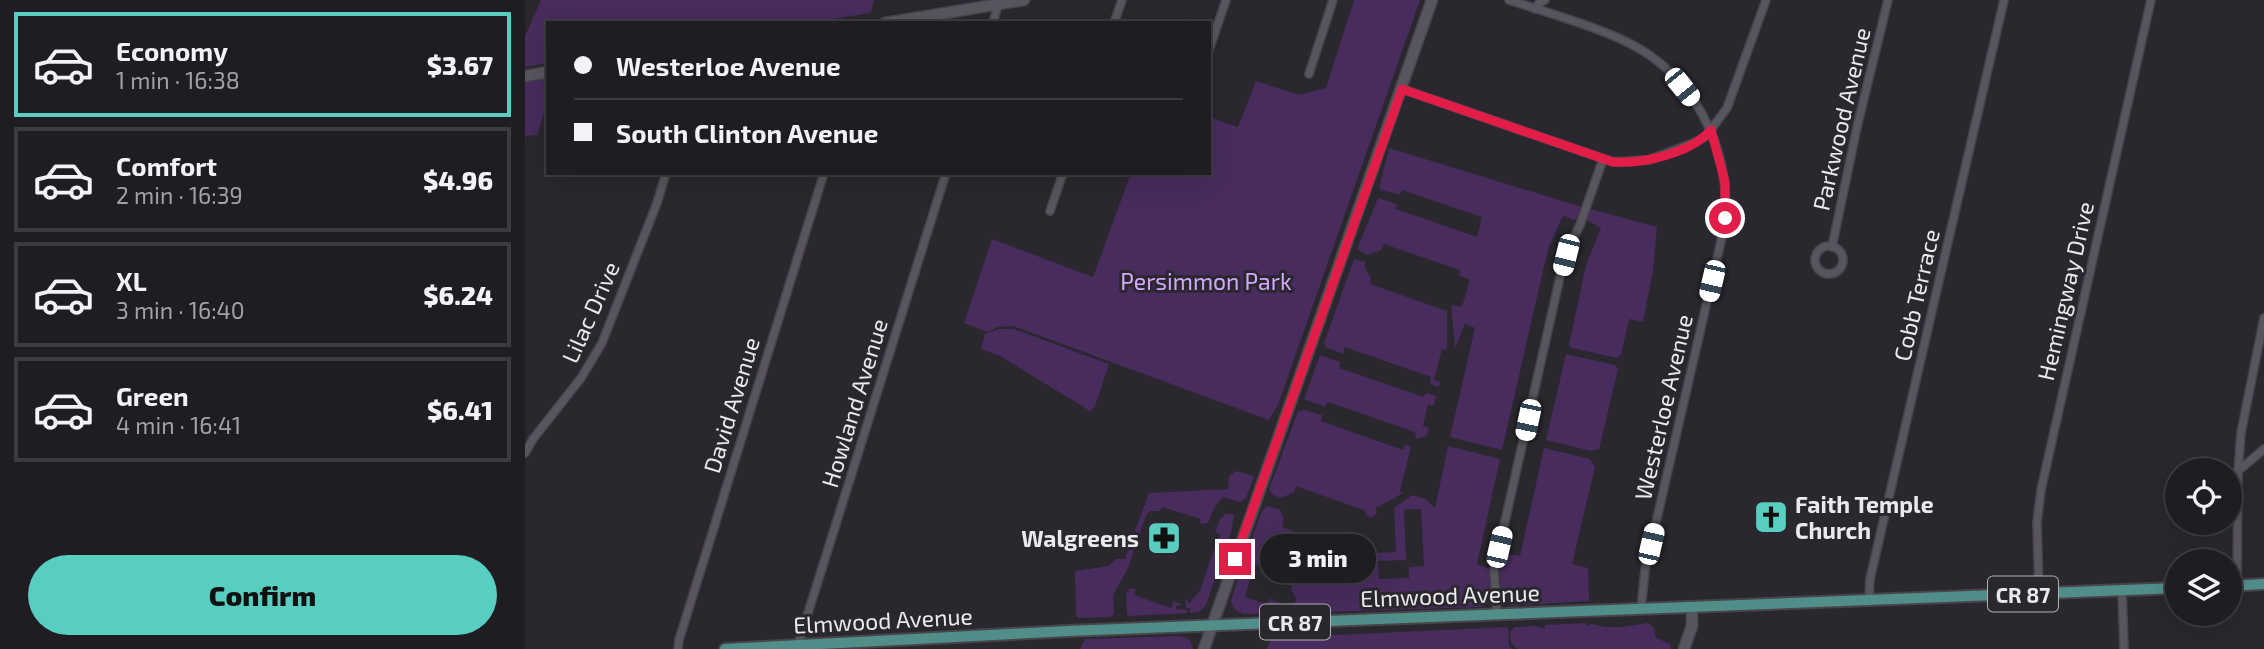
<!DOCTYPE html>
<meta charset="utf-8">
<style>
body{margin:0;font-family:"Exo 2",sans-serif;background:#2d2a2f;color:#f1f3f6;height:100vh;display:flex;flex-direction:column;font-size:26px;white-space:nowrap}
*{box-sizing:border-box;margin:0}
p{font-size:23px;color:#a2a2a5}
.icon{flex:none;width:38px;height:38px;fill:none;stroke:currentColor;stroke-width:2;stroke-linecap:round;stroke-linejoin:round}
.map{position:relative;flex:1;overflow:hidden}
.panel{display:flex;flex-direction:column;background:#201d22;width:525px}
.panel>*{flex:none}
.top-card{position:absolute;left:21px;top:21px;width:665px;height:154px;border-radius:0px;box-shadow:0 7px 28px #0002,0 0 0 2px #3d3b40;display:grid;align-content:center;height:154px;padding:0 28px;background:#201d22}
.controls{position:absolute;left:1640px;top:458px;display:grid;gap:14px}
.controls a{display:grid;place-items:center;width:77px;height:77px;border-radius:50%;background:#201d22;box-shadow:0 7px 28px #0002,0 0 0 2px #3d3b40;font-size:35px}
.end{position:absolute;width:32px;height:32px;margin:-16px;border:9px solid #e11d48;background:#fff;box-shadow:0 0 0 4px #fff}
.from{border-radius:50%}
.bubble{position:absolute;height:49px;border-radius:24px;background:#201d22;box-shadow:0 7px 28px #0002,0 0 0 2px #3d3b40;font-size:23px;font-weight:800;line-height:49px;text-align:center}
.car{position:absolute;width:21px;height:42px;margin:-21px -10px;border-radius:9px;box-shadow:0 0 5px 2px #0007;background:linear-gradient(#fff 24%,#345 0 40%,#fff 0 76%,#345 0 86%,#fff 0)}
.top-card b{display:flex;align-items:center;gap:24px;height:66px;font-size:26px}
.top-card b+b{border-top:2px solid #3d3b40}
.top-card i{width:18px;height:18px;background:#f1f3f6}
ul{padding:12px 0 0;list-style:none}
li{display:flex;align-items:center;gap:21px;height:105px;margin:0 14px 10px;padding:0 14px;border:4px solid #3d3b40;border-radius:0px}
li div{flex:1}
li b{display:block;font-size:26px}
li em{font-style:normal;font-weight:800}
li.on{border-color:#58cec0}
li>.icon{width:63px;height:63px;stroke-width:1.5}
.button{display:flex;gap:14px;margin-top:auto;padding:14px 28px}
.button a{flex:1;height:80px;border-radius:42px;background:#58cec0;color:#111;font-size:28px;font-weight:800;line-height:80px;text-align:center}
main{display:flex;flex:1;min-height:0}
.map>svg:first-child{display:block}
.green{fill:#472c5d;fill-rule:evenodd}
.lines{fill:none;stroke-linecap:round;stroke-linejoin:round}
.street-casing{stroke:#47444a;stroke-width:10}
.secondary-casing{stroke:#47444a;stroke-width:13}
.primary-casing{stroke:#47444a;stroke-width:14}
.street{stroke:#59555e;stroke-width:7}
.secondary{stroke:#59555e;stroke-width:10}
.primary{stroke:#518e8a;stroke-width:10}
.route{stroke:#e11d48;stroke-width:9}
.labels{text-anchor:middle;dominant-baseline:central;stroke-width:6;stroke-linejoin:round;paint-order:stroke}
.shield{fill:#2a272e;stroke:#b1afb4;stroke-width:2}
.shield-label{font-size:21px;font-weight:bold;fill:#ebe9ee}
.street-label{font-size:23px;fill:#ebe9ee;stroke:#2a272e}
.park-label{font-size:23px;fill:#d5a8ff;stroke:#2a272e}
.poi-label{font-size:23px;font-weight:bold;fill:#ebe9ee;stroke:#2a272e;text-anchor:start}
</style>
<main>
<section class="panel">
<ul>
<li class="on"><svg class="icon" aria-label="car" viewBox="0 0 24 24"><path d="M5 17H2v-5l4-1 3-4h7l3 4 3 1v5h-3M9 17h6M6 11h13"/><circle cx="7" cy="17" r="2"/><circle cx="17" cy="17" r="2"/></svg><div><b>Economy</b><p>1 min · 16:38</p></div><em>$3.67</em></li>
<li><svg class="icon" aria-label="car" viewBox="0 0 24 24"><path d="M5 17H2v-5l4-1 3-4h7l3 4 3 1v5h-3M9 17h6M6 11h13"/><circle cx="7" cy="17" r="2"/><circle cx="17" cy="17" r="2"/></svg><div><b>Comfort</b><p>2 min · 16:39</p></div><em>$4.96</em></li>
<li><svg class="icon" aria-label="car" viewBox="0 0 24 24"><path d="M5 17H2v-5l4-1 3-4h7l3 4 3 1v5h-3M9 17h6M6 11h13"/><circle cx="7" cy="17" r="2"/><circle cx="17" cy="17" r="2"/></svg><div><b>XL</b><p>3 min · 16:40</p></div><em>$6.24</em></li>
<li><svg class="icon" aria-label="car" viewBox="0 0 24 24"><path d="M5 17H2v-5l4-1 3-4h7l3 4 3 1v5h-3M9 17h6M6 11h13"/><circle cx="7" cy="17" r="2"/><circle cx="17" cy="17" r="2"/></svg><div><b>Green</b><p>4 min · 16:41</p></div><em>$6.41</em></li>
</ul>
<div class="button"><a>Confirm</a></div>
</section>
<div class="map">
<svg width="1739" height="649" viewBox="0 0 1739 649">
<rect width="100%" height="100%" fill="#2a272e"/>
<!-- green -->
<g class="green">
<path d="M16 0H349L346 13 282 23H23V63L0 67V36Z"/>
<path d="M829 0H895L753 405 744 420 488 326 473 327 463 332 439 323 467 239 568 277 606 173H684V117L713 127 731 81 774 95 801 88Z"/>
<path d="M23 77V101L12 135 1 136 0 139V81Z"/>
<path d="M864 148 1057 207 1053 219 1048 220 1038 215 1023 249 977 450 925 437 950 328 940 324 930 348 926 305 937 307 945 279 934 276 935 270 859 244 856 250 843 255 832 249 853 198 872 204 871 209 952 237 957 217 877 190 875 195 856 190 854 188Z"/>
<path d="M1065 209 1132 227 1128 271 1118 322 1104 319 1096 355 1092 358 1047 348 1044 345 1061 265 1076 228 1062 220Z"/>
<path d="M829 259 841 262 839 266 846 278 845 284 922 311V350L917 349 909 379 915 382 914 387 905 384 906 377 820 347 818 354 800 347 799 343Z"/>
<path d="M474 329H489L584 364 570 406 565 411 475 356 456 349 460 334Z"/>
<path d="M1041 354 1090 365 1093 369 1074 449 1066 451 1021 440Z"/>
<path d="M795 355 815 362 814 368 899 397 901 393 911 396 909 406 903 404 898 426 904 428 902 436 891 439 890 432 803 402 800 407 779 399Z"/>
<path d="M780 410 797 415 796 421 878 450 880 445 886 447 875 491 878 493 851 508 852 513 846 518 841 515V511L771 486 769 492 756 498 748 495 744 489 773 411Z"/>
<path d="M923 446 975 459 952 564 965 569 964 603 957 607 769 613 768 604 772 600 766 589 769 576 732 565 720 557 737 511 742 506 754 509 759 519 757 527 833 554 871 552 869 508 887 495 901 499 910 508ZM896 509 899 566 884 567V578L854 579 853 561 881 560 879 510Z"/>
<path d="M1019 448 1065 459 1070 467 1047 564 1063 568 1064 601 984 606 976 596 974 559 982 554 995 556Z"/>
<path d="M711 471 729 476 721 498 715 502 698 497 690 506 683 523 675 524 676 519 637 507 635 511H625L621 515 603 568 588 595 589 614 585 617 553 618 551 615 550 571 584 566 591 559H600L624 493 703 489 704 476Z"/>
<path d="M701 514H709L707 529 681 605 674 612 665 613V608H661L660 600 662 599 664 604 675 590 695 534 690 532 695 519Z"/>
<path d="M720 570 725 573 726 577 720 597 741 604 745 599 757 604 755 613 718 614 709 609 706 601 715 571Z"/>
<path d="M604 589H611L609 595 646 608 649 601 658 605 651 606V609L662 610V613L604 616 602 614 601 593Z"/>
<path d="M1061 623 1062 626 1067 624 1080 627H1097L1123 623 1129 628 1131 638 1145 644 1146 649H992L986 642 985 632 989 627 1011 626 1020 629V625Z"/>
<path d="M983 627 984 647 988 649H742L746 638Z"/>
<path d="M656 636 665 640 668 649H555L560 639Z"/>
</g>
<g class="lines">
<!-- street casing -->
<g class="street-casing">
<g id="street">
<path d="M984 0C1023 13 1081 29 1115 49 1176 86 1208 158 1199 228L1120 570 1116 609"/>
<path d="M1010 9 1014 3 1020 0"/>
<path d="M468 23 474 1"/>
<path d="M589 23 597 0"/>
<path d="M684 50 701 0"/>
<path d="M784 74 808 0"/>
<path d="M877 89 1088 162 1124 160 1171 142 1181 136 1202 108 1241 0"/>
<path d="M525 211 538 173"/>
<circle cx="1304" cy="260" r="14"/>
<path d="M1307 247 1332 127 1363 0"/>
<path d="M0 453 8 439 56 378 77 343 132 203 141 173"/>
<path d="M1713 471 1739 449"/>
<path d="M1712 585 1713 472 1716 433 1739 318"/>
<path d="M1597 590 1599 649"/>
<path d="M1514 593 1512 523 1516 490 1626 0"/>
<path d="M1344 599 1345 579 1479 0"/>
<path d="M972 614 969 570 1026 317 1040 255 1055 225 1078 159"/>
<path d="M273 645 421 173"/>
<path d="M153 649 154 640 299 173"/>
</g>
</g>
<!-- secondary casing -->
<g class="secondary-casing">
<g id="secondary">
<path d="M360 23 499 0"/>
<path d="M0 76 23 72"/>
<path d="M679 649 907 0"/>
<path d="M1159 649 1167 626V607"/>
</g>
</g>
<!-- primary casing -->
<g class="primary-casing">
<g id="primary">
<path d="M1704 586 1739 584"/>
<path d="M200 649 543 631 1652 588"/>
</g>
</g>
<!-- street -->
<use href="#street" class="street"/>
<!-- secondary -->
<use href="#secondary" class="secondary"/>
<!-- primary -->
<use href="#primary" class="primary"/>
</g>
<g class="lines">
<!-- route -->
<path class="route" d="M710 559 877 89 1088 162C1118 164 1166 153 1186 130L1200 182V218"/>
</g>
<!-- icons -->
<defs>
<g id="church-square" transform="scale(1.75)"><rect x="-9" y="-9" width="18" height="18" rx="4" fill="#58cec0" stroke="#2a272e"/><path d="M-1.2-6h2.4v3.5h3.3v2.4h-3.3V6h-2.4V-.1h-3.3v-2.4h3.3Z" fill="#111"/></g>
<g id="pharmacy-square" transform="scale(1.75)"><rect x="-9" y="-9" width="18" height="18" rx="4" fill="#58cec0" stroke="#2a272e"/><path d="M-2-6h4v4h4v4h-4v4h-4v-4h-4v-4h4Z" fill="#111"/></g>
</defs>
<g fill-rule="evenodd">
<use href="#church-square" x="1246" y="517"/>
<use href="#pharmacy-square" x="639" y="538"/>
</g>
<g class="labels">
<!-- shield labels -->
<g class="shield">
<rect x="1463" y="576.5" width="70" height="35" rx="5"/>
<rect x="735" y="604.5" width="70" height="35" rx="5"/>
</g>
<g class="shield-label">
<text x="1498" y="594">CR 87</text>
<text x="770" y="622">CR 87</text>
</g>
<!-- street labels -->
<g class="street-label">
<text transform="translate(1316 119) rotate(-77)">Parkwood Avenue</text>
<text transform="translate(1540 291) rotate(-77)">Hemingway Drive</text>
<text transform="translate(1391 295) rotate(-77)">Cobb Terrace</text>
<text transform="translate(65 312) rotate(-66)">Lilac Drive</text>
<text transform="translate(329 403) rotate(-73)">Howland Avenue</text>
<text transform="translate(206 405) rotate(-73)">David Avenue</text>
<text transform="translate(1138 407) rotate(-77)">Westerloe Avenue</text>
<text transform="translate(925 595) rotate(-2)">Elmwood Avenue</text>
<text transform="translate(358 620) rotate(-3)">Elmwood Avenue</text>
</g>
<!-- park labels -->
<g class="park-label">
<text x="681" y="281">Persimmon Park</text>
</g>
<!-- poi labels -->
<g class="poi-label">
<text x="1270" y="504">Faith Temple<tspan x="1270" dy="26">Church</tspan></text>
<text x="614" y="538" text-anchor="end">Walgreens</text>
</g>
</g>
</svg>
<div class="controls">
<a><svg class="icon" aria-label="locate" viewBox="0 0 24 24"><circle cx="12" cy="12" r="6"/><path d="M12 2v4M12 18v4M2 12h4M18 12h4"/></svg></a>
<a><svg class="icon" aria-label="layers" viewBox="0 0 24 24"><path d="M12 4l9 5-9 5-9-5zM3 14l9 5 9-5"/></svg></a>
</div>
<i class="end from" style="left:1200px;top:218px"></i>
<i class="end" style="left:710px;top:559px"></i>
<div class="bubble" style="left:735px;top:534px;width:116px">3 min</div>
<i class="car" style="left:1157px;top:87px;rotate:141deg"></i>
<i class="car" style="left:1041px;top:255px;rotate:194deg"></i>
<i class="car" style="left:1187px;top:281px;rotate:193deg"></i>
<i class="car" style="left:1003px;top:420px;rotate:192deg"></i>
<i class="car" style="left:1126px;top:544px;rotate:13deg"></i>
<i class="car" style="left:974px;top:547px;rotate:13deg"></i>
<div class="top-card">
<b><i class="from"></i>Westerloe Avenue</b>
<b><i></i>South Clinton Avenue</b>
</div>
</div>
</main>
